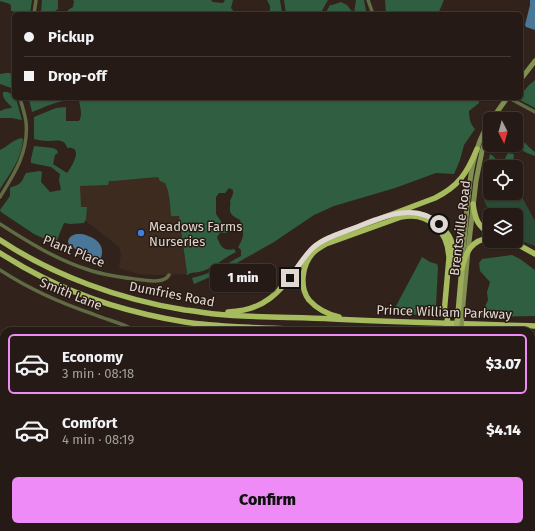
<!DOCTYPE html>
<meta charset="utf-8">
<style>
body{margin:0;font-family:"Fira Sans",sans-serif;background:#312722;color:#f1f3f6;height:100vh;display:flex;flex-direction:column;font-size:15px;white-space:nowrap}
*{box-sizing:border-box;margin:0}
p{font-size:13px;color:#a3a1a0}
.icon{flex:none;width:22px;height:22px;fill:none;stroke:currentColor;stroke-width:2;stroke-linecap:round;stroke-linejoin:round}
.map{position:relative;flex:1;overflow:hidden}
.details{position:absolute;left:0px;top:327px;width:535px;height:204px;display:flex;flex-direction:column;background:#251a15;border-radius:12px 12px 0 0;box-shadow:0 1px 3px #0004,0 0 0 1px #423834}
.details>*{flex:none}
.banner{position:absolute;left:12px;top:12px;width:511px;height:88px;border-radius:6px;box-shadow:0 1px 3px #0004,0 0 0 1px #423834;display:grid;align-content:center;height:88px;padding:0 12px;background:#251a15}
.needle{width:26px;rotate:174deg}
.controls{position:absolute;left:483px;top:112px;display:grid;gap:8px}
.controls a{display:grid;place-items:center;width:40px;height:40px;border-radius:6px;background:#251a15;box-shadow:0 1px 3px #0004,0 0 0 1px #423834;font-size:20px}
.end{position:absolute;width:18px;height:18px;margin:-9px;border:5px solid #e0d7d2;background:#111;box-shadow:0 0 0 2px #111}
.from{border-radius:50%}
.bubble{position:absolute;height:28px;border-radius:6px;background:#251a15;box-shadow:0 1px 3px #0004,0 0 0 1px #423834;font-size:13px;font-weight:800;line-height:28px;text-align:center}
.banner b{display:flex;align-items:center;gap:14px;height:38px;font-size:15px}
.banner b+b{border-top:1px solid #423834}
.banner i{width:10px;height:10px;background:#f1f3f6}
ul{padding:7px 0 0;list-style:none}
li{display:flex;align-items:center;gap:12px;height:60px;margin:0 8px 6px;padding:0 4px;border:2px solid transparent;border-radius:6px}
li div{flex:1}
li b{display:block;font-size:15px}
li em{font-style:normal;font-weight:800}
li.selected{border-color:#ef8bf6}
li>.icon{width:36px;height:36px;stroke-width:1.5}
.button{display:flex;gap:8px;margin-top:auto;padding:8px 12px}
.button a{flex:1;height:46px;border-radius:6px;background:#ef8bf6;color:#111;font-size:16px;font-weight:800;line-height:46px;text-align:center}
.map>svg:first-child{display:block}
.built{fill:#3d2b20}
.green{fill:#2a4a35}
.forest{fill:#2f5e40}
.water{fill:#4a7697}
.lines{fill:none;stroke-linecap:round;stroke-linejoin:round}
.stream{stroke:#4a7697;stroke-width:1}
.minor{stroke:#606a43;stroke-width:3.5}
.secondary{stroke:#819051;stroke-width:5}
.primary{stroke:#9aad5a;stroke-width:5.5}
.trunk{stroke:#a6ba5e;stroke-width:5.5}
.secondary-bridge{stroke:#819051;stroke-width:5}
.primary-bridge{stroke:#9aad5a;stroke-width:5.5}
.trunk-bridge{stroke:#a6ba5e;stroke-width:5.5}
.route{stroke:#e0d7d2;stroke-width:5}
.shop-dot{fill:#3f7fe0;stroke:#271a13;stroke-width:1.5}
.labels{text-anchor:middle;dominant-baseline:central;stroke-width:3;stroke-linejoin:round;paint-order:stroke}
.poi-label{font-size:13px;fill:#e0d7d2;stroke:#271a13;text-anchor:start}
.street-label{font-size:13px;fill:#e0d7d2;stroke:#271a13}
</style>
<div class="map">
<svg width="535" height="531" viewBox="0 0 535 531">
<rect width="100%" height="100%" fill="#31231c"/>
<!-- built -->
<path class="built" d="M173 173 187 274 156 275 138 274 119 268 121 254 119 247 86 221H80L77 182Z"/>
<!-- green -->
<path class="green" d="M490 180V193H516V188H517L535 221V246L516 239V215H490V226L486 220 490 212C488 208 485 204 484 200 481 193 483 184 490 180Z"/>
<!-- forest -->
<g class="forest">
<path d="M0 0H32L30 14H19L17 12 11 11V6L10 4 0 1Z"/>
<path d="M42 0H58V9L55 11 54 13 41 12Z"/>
<path d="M73 0H211L213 2 223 3 225 0H233L231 8 235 13 238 14H68V10L73 7 74 1Z"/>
<path d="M267 0H280L282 12 280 14H262L270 13V6Z"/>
<path d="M284 0H328L320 14H286Z"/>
<path d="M356 0H364L366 11 363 14H325L330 5H332L341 2 347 5 354 14Z"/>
<path d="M385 0H444L438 14H386Z"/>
<path d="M6 73H10C14 78 14 82 14 89L0 84V74Z"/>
<path d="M535 80V108L520 100V98H521C523 90 529 85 535 80Z"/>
<path d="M3 92H7L14 95V98H16L22 120 11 118H0V111L5 109 11 108 12 107C8 103 2 99 3 92Z"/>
<path d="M28 98H477L479 99V103L469 111C469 117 470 124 475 129L464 145 460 160 454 174 436 173 395 188 334 206 314 215 274 242 219 273 194 284 192 278C210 274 225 265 241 256V250L238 247C245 236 244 231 240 220 235 217 229 215 230 208 230 202 231 207 230 201L233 194V190L229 188 225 193H219L216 197V214L222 223 230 224 231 228 229 232 226 233H220L217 237C220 246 224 252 234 249L236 252C223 258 213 269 199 272 194 273 191 272 187 275H186L187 273 179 216H171C170 205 170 193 165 183L160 181 158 177 113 181H109L108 185 80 186 81 207H87L86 219 84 223 70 224 64 223 59 235 56 244 34 234 1 212 0 210 10 196V188C13 186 16 186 19 184 23 181 24 176 26 173L40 171 42 172 41 182 50 192 61 190 59 180 60 174 51 167 31 163V159L34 146 53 148 57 150 58 153 55 155 53 164 67 173C71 168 85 146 67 148 65 138 55 141 48 141 43 141 39 140 34 139V117L56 108 66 107V121H79C83 114 80 108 79 100 63 98 47 106 32 112 31 107 30 103 28 98Z"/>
<path d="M520 133H522L524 134 521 139 522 142 525 143 530 148 535 152V156L527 153 516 147 515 145H516V138Z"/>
<path d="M21 138 23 139C22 158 10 174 0 189V150C8 146 13 140 21 138Z"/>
<path d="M508 153 514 154 513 162 511 167H487L490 154C494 156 495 159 498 161 507 160 504 159 508 153Z"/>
<path d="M512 255 520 259 535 270V316L469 317 477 311 484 309 488 300 487 292 490 282 480 271 479 263 482 259Z"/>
<path d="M422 257 430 262 437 264 438 267 436 305 434 312 428 316 409 314 399 312 395 308Z"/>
<path d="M396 527H465L469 531H396Z"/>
</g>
<!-- water -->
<g class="water">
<path d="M530 0H535V30L526 27 525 25 530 5Z"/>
<path d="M82 234C95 237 107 245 100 260L69 246 68 241C70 234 76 234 82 234Z"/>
</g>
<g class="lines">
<!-- stream -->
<g class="stream">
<path d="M0 490 4 491"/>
<path d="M55 527 58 530 62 531"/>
</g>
<!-- minor -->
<g class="minor">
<path d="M368 0 373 14"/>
<path d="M34 14 36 0"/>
<path d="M509 98 535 112"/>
<path d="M0 197C15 173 29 151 26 122 25 114 22 106 20 98"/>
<path d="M0 224C28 242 57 260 89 270 107 276 125 278 143 280 151 281 164 283 169 275"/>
<path d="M0 270C29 289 60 303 93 314 107 320 123 323 136 331"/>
</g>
<!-- secondary -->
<g class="secondary">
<path d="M521 79 535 61"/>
<path d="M492 119 507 98"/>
<path d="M462 262C463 248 465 234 466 219 469 186 471 150 490 121"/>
<path d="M462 315 468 251 476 181 482 151 490 129"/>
</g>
<!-- primary -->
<g class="primary">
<path d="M458 314 462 268"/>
<path d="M509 527 511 531"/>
<path d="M517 527 519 531"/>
</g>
<!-- trunk -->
<g class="trunk">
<path d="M473 204C475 218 477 226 490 233"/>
<path d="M398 214C414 211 429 214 441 226 446 231 451 237 452 244 454 251 453 259 452 266"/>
<path d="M0 240C54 276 122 300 185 310 195 311 205 313 215 314 254 318 294 317 333 319 400 322 468 324 535 326"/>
<path d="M509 241 517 244 535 254"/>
<path d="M0 253C14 262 28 270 42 277 87 300 136 314 185 322 204 325 223 326 242 327 278 329 313 330 349 331"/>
<path d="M462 268C466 252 471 240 490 238"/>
<path d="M228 312C265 311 279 292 300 265 310 251 313 245 329 238L435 198C459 186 467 173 477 149"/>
<path d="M339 317C327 314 317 309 309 300 299 287 302 265 313 253 317 249 321 247 326 244L401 217C429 211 448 231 449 258L444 314"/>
<path d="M531 338H535"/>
<path d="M531 370 535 383"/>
<path d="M531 485 535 484"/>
<path d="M531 492 535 491"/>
<path d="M315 531 316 527"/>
<path d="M321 531 323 527"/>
<path d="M326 531 327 527"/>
<path d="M330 531 332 527"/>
</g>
<!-- secondary-bridge -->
<path class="secondary-bridge" d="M461 331 462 315"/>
<!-- primary-bridge -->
<path class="primary-bridge" d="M456 331 458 314"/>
<!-- trunk-bridge -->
<path class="trunk-bridge" d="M446 331 448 314"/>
</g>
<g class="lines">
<!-- route -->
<path class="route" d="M290 278C297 268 306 253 315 246 326 237 341 233 354 228 380 218 415 201 439 224"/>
</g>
<!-- markers -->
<circle class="shop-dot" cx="141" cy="233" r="4"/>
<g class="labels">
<!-- poi labels -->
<g class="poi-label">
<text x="149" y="226">Meadows Farms<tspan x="149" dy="15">Nurseries</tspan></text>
</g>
<!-- street labels -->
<g class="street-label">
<text transform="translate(460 228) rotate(-83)">Brentsville Road</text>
<text transform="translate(74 251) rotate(22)">Plant Place</text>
<text transform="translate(71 294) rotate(22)">Smith Lane</text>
<text transform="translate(172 294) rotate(11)">Dumfries Road</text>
<text transform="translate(444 312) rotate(2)">Prince William Parkway</text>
</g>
</g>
</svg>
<div class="controls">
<a><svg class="needle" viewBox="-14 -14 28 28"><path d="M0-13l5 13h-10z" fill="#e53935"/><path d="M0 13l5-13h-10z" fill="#a3a1a0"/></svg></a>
<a><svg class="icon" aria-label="locate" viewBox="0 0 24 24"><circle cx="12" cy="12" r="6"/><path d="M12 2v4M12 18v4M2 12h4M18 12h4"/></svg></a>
<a><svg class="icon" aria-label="layers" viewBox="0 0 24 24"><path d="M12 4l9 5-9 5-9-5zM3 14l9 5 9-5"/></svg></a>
</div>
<i class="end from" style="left:439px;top:224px"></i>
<i class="end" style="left:290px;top:278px"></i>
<div class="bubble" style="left:210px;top:264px;width:66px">1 min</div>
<div class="banner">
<b><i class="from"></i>Pickup</b>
<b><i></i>Drop-off</b>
</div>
<section class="details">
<ul>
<li class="selected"><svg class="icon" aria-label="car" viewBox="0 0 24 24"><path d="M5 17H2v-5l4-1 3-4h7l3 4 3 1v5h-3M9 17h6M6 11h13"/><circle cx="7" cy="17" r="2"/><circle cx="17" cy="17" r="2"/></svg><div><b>Economy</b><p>3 min · 08:18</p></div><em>$3.07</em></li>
<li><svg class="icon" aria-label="car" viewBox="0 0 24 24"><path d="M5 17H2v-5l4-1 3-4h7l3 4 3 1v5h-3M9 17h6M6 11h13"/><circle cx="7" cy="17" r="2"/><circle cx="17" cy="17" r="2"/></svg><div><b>Comfort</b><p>4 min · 08:19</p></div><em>$4.14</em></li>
</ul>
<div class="button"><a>Confirm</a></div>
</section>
</div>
